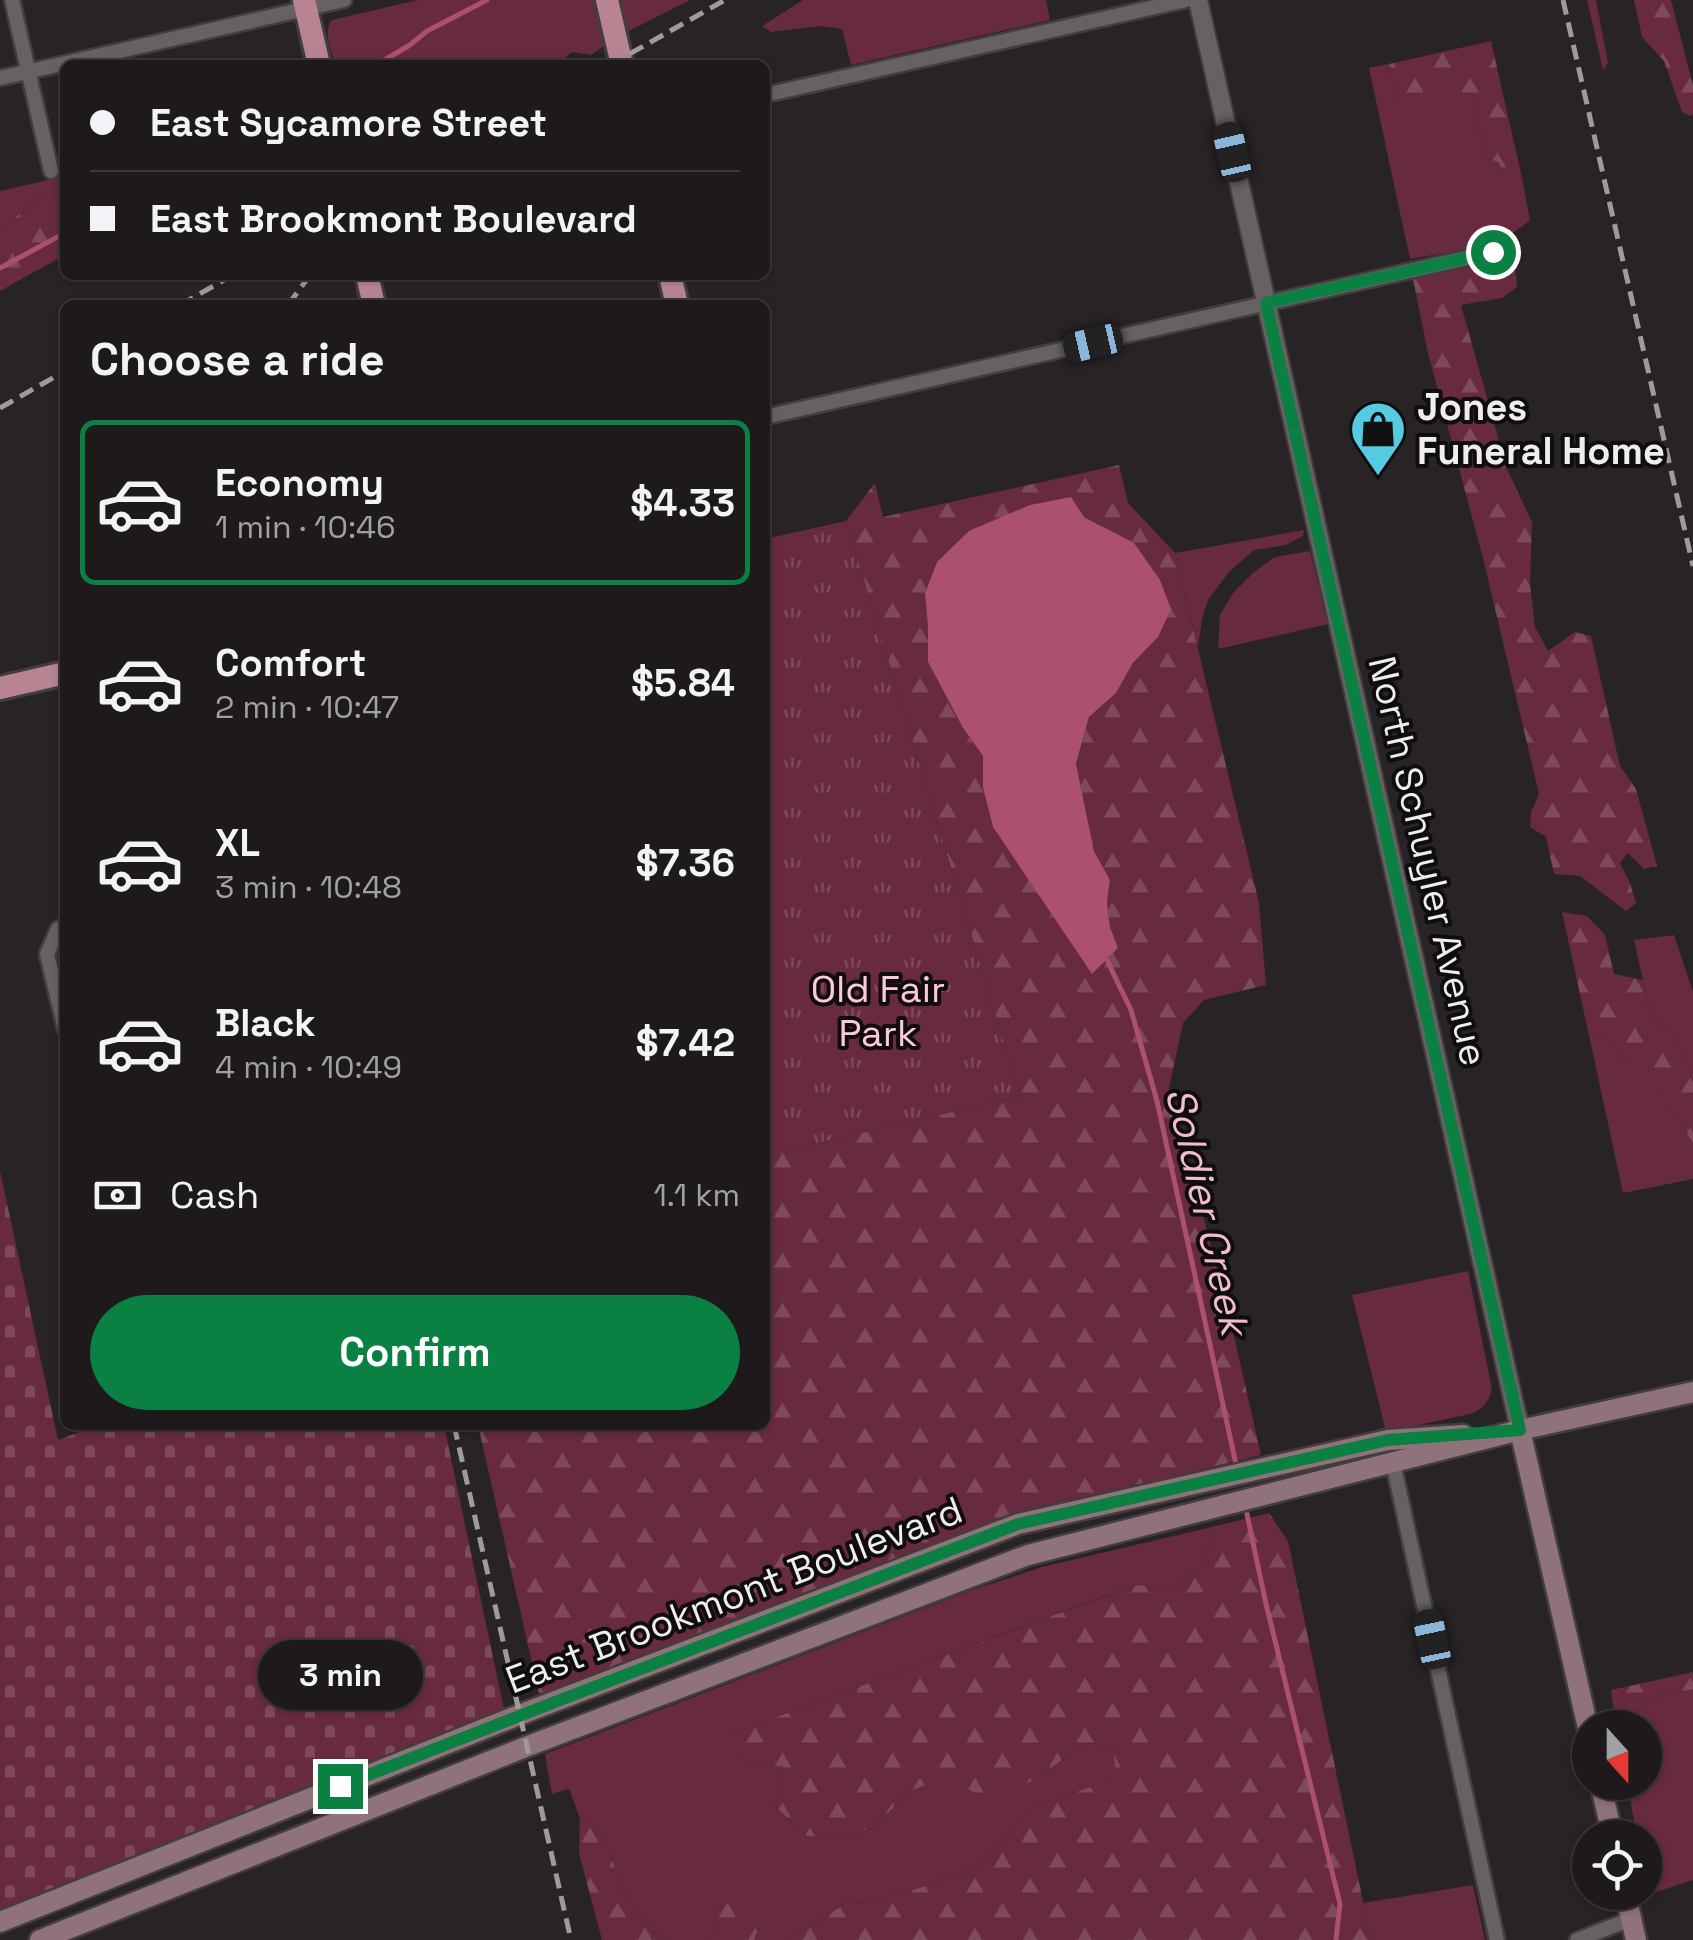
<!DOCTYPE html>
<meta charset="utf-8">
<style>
body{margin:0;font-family:"Space Grotesk",sans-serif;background:#2b2728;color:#f1f3f6;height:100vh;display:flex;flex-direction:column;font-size:38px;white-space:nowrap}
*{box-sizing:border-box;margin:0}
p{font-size:32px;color:#a1a1a3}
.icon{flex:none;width:55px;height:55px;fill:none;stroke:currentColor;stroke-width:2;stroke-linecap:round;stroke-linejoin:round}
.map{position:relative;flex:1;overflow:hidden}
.sheet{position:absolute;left:60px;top:300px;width:710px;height:1130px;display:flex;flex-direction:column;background:#1e1a1b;border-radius:15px;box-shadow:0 2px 8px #0004,0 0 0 2px #3c383a}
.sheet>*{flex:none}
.top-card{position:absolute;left:60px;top:60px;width:710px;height:220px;border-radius:15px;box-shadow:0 2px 8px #0004,0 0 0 2px #3c383a;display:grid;align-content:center;height:220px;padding:0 30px;background:#1e1a1b}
.needle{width:65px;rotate:159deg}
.tools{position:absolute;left:1572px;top:1710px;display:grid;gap:20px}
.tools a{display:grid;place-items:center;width:90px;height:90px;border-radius:50%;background:#1e1a1b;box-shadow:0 2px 8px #0004,0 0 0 2px #3c383a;font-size:50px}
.end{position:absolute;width:45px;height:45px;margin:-22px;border:12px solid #0b8043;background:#fff;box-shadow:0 0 0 5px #fff}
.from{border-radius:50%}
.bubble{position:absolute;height:70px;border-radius:35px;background:#1e1a1b;box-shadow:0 2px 8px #0004,0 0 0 2px #3c383a;font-size:32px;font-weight:700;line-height:70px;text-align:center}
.car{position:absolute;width:30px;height:60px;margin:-30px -15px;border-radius:12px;box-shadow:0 0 8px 2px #0007;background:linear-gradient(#222 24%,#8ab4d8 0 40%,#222 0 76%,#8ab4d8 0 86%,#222 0)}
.top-card b{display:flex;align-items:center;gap:35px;height:95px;font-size:38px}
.top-card b+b{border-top:2px solid #3c383a}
.top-card i{width:25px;height:25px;background:#f1f3f6}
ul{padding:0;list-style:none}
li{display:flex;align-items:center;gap:30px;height:165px;margin:0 20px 15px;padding:0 10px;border:5px solid transparent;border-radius:15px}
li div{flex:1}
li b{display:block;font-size:38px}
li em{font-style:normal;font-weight:700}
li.active{border-color:#0b8043}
li>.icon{width:90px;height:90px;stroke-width:1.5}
h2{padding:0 30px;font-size:45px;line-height:120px}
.pay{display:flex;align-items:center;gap:25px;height:110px;padding:0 30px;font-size:38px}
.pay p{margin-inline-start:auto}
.primary-button{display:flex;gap:20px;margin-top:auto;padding:20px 30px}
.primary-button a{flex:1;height:115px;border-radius:60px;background:#0b8043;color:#fff;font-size:40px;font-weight:700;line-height:115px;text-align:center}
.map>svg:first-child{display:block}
.grass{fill:#682a3e}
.forest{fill:url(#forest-firs);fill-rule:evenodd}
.cemetery{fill:url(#cemetery-stones)}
.park{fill:url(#park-tufts)}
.water{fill:#ab506d}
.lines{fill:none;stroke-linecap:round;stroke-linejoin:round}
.stream{stroke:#ab506d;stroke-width:5}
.minor-casing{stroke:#423e3f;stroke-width:19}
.tertiary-casing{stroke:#423e3f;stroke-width:22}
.secondary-casing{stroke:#423e3f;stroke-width:25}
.primary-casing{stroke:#423e3f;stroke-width:28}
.minor{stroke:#676162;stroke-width:14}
.tertiary{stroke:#676162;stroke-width:18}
.secondary{stroke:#90737a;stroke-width:20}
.primary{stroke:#b88492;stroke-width:22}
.rail{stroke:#9f9b9c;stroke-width:5;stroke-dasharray:15 8;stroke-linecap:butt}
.route{stroke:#0b8043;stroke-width:12}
.labels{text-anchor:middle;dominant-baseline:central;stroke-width:8;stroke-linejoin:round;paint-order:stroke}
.poi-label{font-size:38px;font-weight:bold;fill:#f0edee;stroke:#0f0d0e;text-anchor:start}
.street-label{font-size:38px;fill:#f0edee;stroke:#0f0d0e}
.park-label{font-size:38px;fill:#fec9d6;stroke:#0f0d0e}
.water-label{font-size:40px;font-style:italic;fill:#f0bdc9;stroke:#0f0d0e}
</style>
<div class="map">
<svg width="1693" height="1940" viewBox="0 0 1693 1940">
<defs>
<pattern id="forest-firs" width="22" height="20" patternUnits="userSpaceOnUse" patternTransform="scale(2.5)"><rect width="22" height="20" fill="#682a3e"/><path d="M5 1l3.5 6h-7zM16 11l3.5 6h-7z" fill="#7e495a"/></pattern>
<pattern id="cemetery-stones" width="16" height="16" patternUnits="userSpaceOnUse" patternTransform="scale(2.5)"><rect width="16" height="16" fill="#682a3e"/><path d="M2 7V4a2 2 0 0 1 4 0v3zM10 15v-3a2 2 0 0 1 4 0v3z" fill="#7e495a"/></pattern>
<pattern id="park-tufts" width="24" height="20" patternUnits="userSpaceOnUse" patternTransform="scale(2.5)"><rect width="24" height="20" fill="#682a3e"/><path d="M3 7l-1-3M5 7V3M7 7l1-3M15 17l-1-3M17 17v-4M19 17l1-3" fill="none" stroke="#7e495a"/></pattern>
</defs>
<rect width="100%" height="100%" fill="#282324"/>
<!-- grass -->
<g class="grass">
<path d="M418 0H595L605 45 591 55 572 52 556 65H335C332 51 322 32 332 20Z"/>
<path d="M618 0H690L625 33Z"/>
<path d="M803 0H1046L1050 20 851 65 842 29 821 26 771 32 762 26Z"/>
<path d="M1587 0H1596L1608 63 1603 70Z"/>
<path d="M1389 64 1395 100 1471 94 1486 157 1499 163 1506 182 1522 178 1530 220C1498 249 1451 251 1410 259L1369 68Z"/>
<path d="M65 176V178L0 229V191Z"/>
<path d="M1304 530 1303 536 1286 545 1254 550 1229 572 1208 600 1202 619 1198 648 1175 553Z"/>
<path d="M1310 551 1328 624 1218 649 1220 615 1233 593 1254 572 1275 557Z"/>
<path d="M1674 935 1693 992V1071L1670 1030 1651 1016 1634 940Z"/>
<path d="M1609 1039 1624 1061 1639 1062 1693 1143V1179L1623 1193 1590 1040Z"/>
<path d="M1468 1271 1492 1389C1489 1402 1483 1409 1470 1414L1386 1432 1352 1295Z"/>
<path d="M1216 1526 1200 1567 1175 1589 1135 1585 728 1735 745 1762 784 1767 775 1806 806 1836 839 1839 874 1827 909 1792 958 1769 1039 1777 1085 1743 1113 1745 1117 1778 1029 1809 1006 1839 973 1869 902 1894 845 1904 787 1940H754L759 1927 717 1904 711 1940H670L654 1933 623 1891 604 1835 580 1819 569 1789 552 1794 545 1754 972 1590 1042 1567Z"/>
<path d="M1693 1689V1880L1647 1895 1645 1838 1637 1837 1627 1783 1645 1782V1728L1617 1727 1613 1706Z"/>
<path d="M1473 1885 1485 1940H1371L1363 1903Z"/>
</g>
<!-- forest -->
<g class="forest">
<path d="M1634 0H1671L1693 85V114L1690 116 1682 112 1664 61 1642 37Z"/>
<path d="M1491 41 1522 178 1506 183 1499 163 1486 157 1471 94 1420 110 1395 100 1389 64Z"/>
<path d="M65 178V255L0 291V229Z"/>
<path d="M1514 257 1517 287 1502 298 1461 305 1507 469 1532 522 1530 584 1535 627 1548 651 1575 632 1591 636 1620 766 1636 789 1657 866 1644 869 1628 853 1620 863 1630 883 1636 903 1626 911 1580 876 1554 874 1546 837 1530 827 1531 812 1539 794 1483 558 1428 353 1413 279Z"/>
<path d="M1119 465 1128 503 1175 553 1259 903 1266 985 1204 1000 1183 1023 1169 1088 1229 1314 1261 1455 1024 1513 540 1698 478 1425H765V1155L1020 1096 846 521 875 483 883 517ZM1084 517 1101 525 1158 637 1133 663 1116 693 1089 717 1076 765 1094 851 1110 880 1107 902 1110 927 1117 947 1093 973 993 827 983 788V756L963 728 928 662V627L925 593 937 562Z"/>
<path d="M1562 912 1587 916 1605 935 1614 974 1643 980 1651 1016 1670 1030 1693 1071V1143L1639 1063 1624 1061 1609 1039 1590 1040Z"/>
<path d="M1269 1513 1288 1541 1371 1940H787L845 1904 902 1894 973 1869 1006 1839 1029 1809 1116 1778 1113 1745 1085 1743 1039 1777 992 1802 968 1789 958 1770 909 1792 874 1827 839 1839 806 1836 775 1806 784 1767 745 1762 727 1735 1136 1585 1175 1589 1200 1567 1216 1526Z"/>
<path d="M1693 1672V1689L1613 1706 1611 1690Z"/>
<path d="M580 1819 604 1835 623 1891 654 1933 670 1940H602L579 1853Z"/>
<path d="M717 1904H751L759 1927 754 1940H711Z"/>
</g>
<!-- cemetery -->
<path class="cemetery" d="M0 1171 58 1440 99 1425H444L505 1714 0 1910Z"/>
<!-- park -->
<path class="park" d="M846 521 1020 1096 765 1155V539Z"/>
<!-- water -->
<path class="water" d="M1071 497 1084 517 1134 543 1160 580 1171 609 1158 637 1133 663 1116 693 1089 717 1076 764 1094 851 1110 880 1107 902 1110 927 1118 948 1092 974 993 827 983 788V756L963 728 928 662V627L925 593 937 562 969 531 1030 505Z"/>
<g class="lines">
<!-- stream -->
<g class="stream">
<path d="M376 65 410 45 427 31 487 0"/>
<path d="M0 268 65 233"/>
<path d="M1104 954 1131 1010 1157 1101 1237 1469"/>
<path d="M1245 1505 1266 1604 1340 1904 1336 1940"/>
</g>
<!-- minor casing -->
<g class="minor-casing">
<g id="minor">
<path d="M12 0 51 171"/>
<path d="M0 78 344 0"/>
<path d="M765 95 1186 0"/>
<path d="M765 417 1493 252"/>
<path d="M65 926 58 929 47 954 65 1029"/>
<path d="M1393 1463 1497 1940"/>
<path d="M1577 1940 1631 1919"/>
</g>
</g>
<!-- tertiary casing -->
<g class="tertiary-casing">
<path id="tertiary" d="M1198 0 1520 1430"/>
</g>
<!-- secondary casing -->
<g class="secondary-casing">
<g id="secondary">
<path d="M1520 1430 1590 1737"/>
<path d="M1600 1782 1613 1838"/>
<path d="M1625 1892 1636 1940"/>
<path d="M0 1922 519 1715 1018 1524 1388 1440 1463 1435"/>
<path d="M40 1940 528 1746 1028 1555 1520 1430 1693 1392"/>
</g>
</g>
<!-- primary casing -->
<g class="primary-casing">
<g id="primary">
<path d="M304 0 319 65"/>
<path d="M607 0 622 65"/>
<path d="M367 275 374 305"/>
<path d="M670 275 677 305"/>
<path d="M0 688 65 673"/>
</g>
</g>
<!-- minor -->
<use href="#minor" class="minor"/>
<!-- tertiary -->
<use href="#tertiary" class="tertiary"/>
<!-- secondary -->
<use href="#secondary" class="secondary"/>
<!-- primary -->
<use href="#primary" class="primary"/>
<!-- rail -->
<g class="rail">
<path d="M1563 0 1693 566"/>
<path d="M610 65 725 0"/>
<path d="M180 305 233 275"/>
<path d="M288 305 310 275"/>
<path d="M0 408 65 371"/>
<path d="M454 1425 571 1940"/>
</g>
</g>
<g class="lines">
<!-- route -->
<path class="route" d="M340 1786 555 1702 1018 1524 1388 1440 1520 1430 1266 303 1493 252"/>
</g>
<!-- icons -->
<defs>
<g id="shop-pin" transform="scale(2.875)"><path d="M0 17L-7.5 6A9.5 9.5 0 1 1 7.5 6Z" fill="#55cae0" stroke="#0f0d0e"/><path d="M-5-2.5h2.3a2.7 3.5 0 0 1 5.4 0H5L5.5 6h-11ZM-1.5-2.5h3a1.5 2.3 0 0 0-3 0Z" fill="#111"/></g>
</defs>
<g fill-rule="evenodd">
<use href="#shop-pin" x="1378" y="429"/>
</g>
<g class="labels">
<!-- poi labels -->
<g class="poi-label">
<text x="1417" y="407">Jones<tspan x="1417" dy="44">Funeral Home</tspan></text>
</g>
<!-- street labels -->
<g class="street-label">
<text transform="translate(1428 861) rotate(77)">North Schuyler Avenue</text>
<text transform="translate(734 1595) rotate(-21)">East Brookmont Boulevard</text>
</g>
<!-- park labels -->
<g class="park-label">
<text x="878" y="989">Old Fair<tspan x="878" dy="44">Park</tspan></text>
</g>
<!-- water labels -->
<g class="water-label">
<text transform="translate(1207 1211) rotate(77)">Soldier Creek</text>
</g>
</g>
</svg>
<div class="tools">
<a><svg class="needle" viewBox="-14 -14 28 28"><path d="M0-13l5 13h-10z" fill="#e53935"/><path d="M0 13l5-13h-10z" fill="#a1a1a3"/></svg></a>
<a><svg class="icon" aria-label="locate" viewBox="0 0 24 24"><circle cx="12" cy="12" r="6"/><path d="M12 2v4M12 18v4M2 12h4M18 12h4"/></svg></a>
</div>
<i class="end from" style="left:1493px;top:252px"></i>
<i class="end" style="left:340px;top:1786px"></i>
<div class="bubble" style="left:258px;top:1640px;width:165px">3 min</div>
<i class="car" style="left:1232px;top:152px;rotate:347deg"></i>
<i class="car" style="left:1093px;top:343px;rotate:257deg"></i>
<i class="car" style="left:1432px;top:1639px;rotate:348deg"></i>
<div class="top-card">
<b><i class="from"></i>East Sycamore Street</b>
<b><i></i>East Brookmont Boulevard</b>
</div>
<section class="sheet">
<h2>Choose a ride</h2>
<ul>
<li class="active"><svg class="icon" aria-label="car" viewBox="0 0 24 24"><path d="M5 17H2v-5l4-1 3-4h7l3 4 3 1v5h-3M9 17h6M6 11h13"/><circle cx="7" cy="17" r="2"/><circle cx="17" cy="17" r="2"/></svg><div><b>Economy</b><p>1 min · 10:46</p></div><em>$4.33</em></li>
<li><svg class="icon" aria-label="car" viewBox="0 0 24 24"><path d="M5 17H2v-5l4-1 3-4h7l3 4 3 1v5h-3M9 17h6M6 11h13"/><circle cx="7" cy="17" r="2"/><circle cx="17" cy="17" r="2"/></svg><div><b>Comfort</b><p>2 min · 10:47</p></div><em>$5.84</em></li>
<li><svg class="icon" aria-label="car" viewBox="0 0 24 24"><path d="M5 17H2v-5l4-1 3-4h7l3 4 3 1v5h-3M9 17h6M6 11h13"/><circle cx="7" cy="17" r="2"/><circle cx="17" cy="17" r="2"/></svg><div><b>XL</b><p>3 min · 10:48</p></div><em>$7.36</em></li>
<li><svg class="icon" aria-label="car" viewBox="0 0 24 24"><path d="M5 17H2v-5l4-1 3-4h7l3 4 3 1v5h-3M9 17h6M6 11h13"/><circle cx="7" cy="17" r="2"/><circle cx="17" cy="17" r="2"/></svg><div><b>Black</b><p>4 min · 10:49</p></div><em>$7.42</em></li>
</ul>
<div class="pay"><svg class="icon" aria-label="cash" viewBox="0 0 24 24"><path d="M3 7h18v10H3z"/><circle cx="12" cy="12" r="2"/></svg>Cash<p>1.1 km</p></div>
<div class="primary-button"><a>Confirm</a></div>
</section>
</div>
